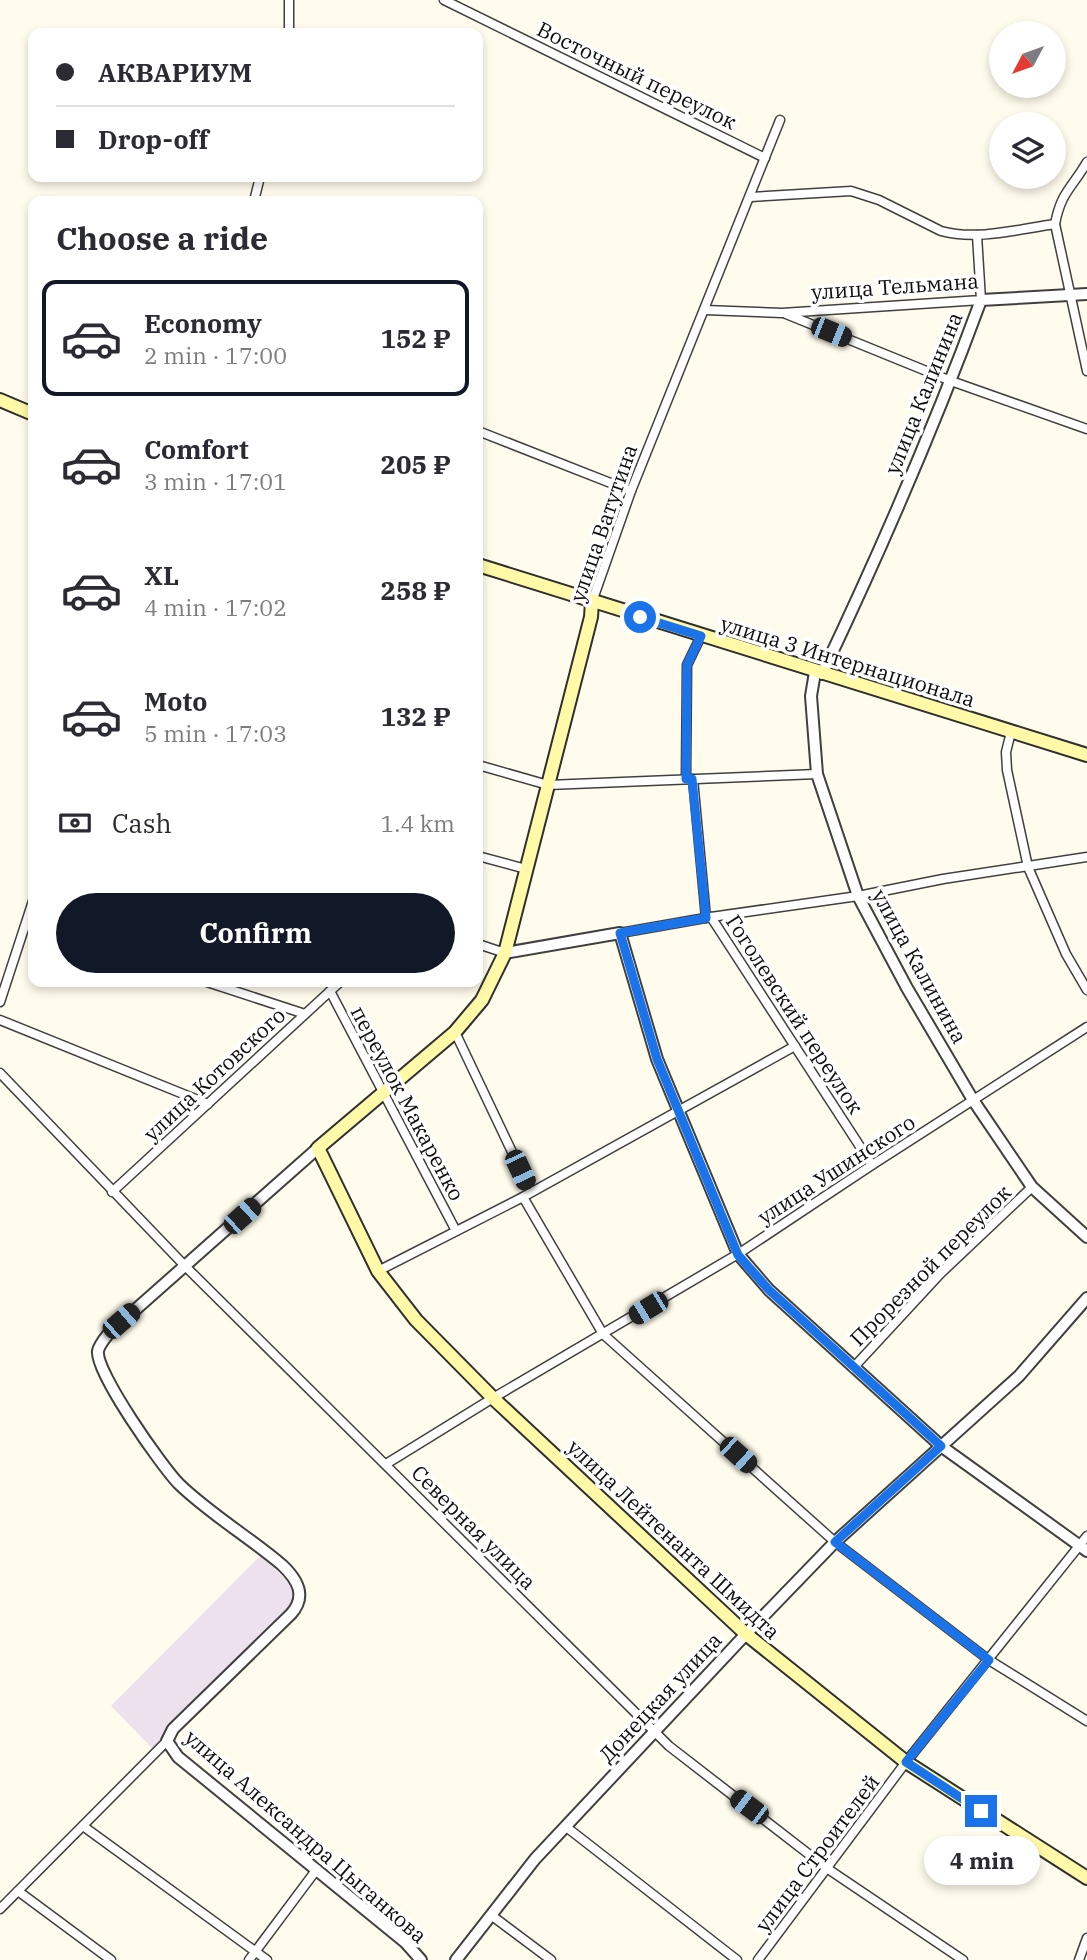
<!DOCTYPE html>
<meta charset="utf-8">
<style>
body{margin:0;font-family:"IBM Plex Serif",serif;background:#f2f2f3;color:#2b2b33;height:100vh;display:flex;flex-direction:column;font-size:26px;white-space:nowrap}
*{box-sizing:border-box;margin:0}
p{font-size:23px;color:#7c7c81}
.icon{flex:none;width:38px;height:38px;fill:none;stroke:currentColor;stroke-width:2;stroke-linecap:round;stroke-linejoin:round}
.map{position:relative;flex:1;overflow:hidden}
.drawer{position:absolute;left:28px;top:196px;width:455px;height:791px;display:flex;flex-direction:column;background:#fff;border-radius:14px;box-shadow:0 4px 10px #0003}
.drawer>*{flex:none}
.banner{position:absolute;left:28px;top:28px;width:455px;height:154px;border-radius:14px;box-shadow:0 4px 10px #0003;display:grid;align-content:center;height:154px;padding:0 28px;background:#fff}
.needle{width:46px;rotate:229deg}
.buttons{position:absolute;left:989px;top:21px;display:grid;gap:14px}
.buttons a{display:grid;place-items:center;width:77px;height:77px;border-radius:50%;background:#fff;box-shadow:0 4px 10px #0003;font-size:35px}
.end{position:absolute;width:32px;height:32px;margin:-16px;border:9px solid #1a73e8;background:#fff;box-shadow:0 0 0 4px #fff}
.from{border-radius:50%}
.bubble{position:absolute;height:49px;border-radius:24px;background:#fff;box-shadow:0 4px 10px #0003;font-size:23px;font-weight:700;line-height:49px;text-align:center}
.car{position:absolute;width:21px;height:42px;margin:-21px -10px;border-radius:9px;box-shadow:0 0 5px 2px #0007;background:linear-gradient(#222 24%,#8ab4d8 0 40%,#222 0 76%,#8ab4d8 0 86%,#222 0)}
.banner b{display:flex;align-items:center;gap:24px;height:66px;font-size:26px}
.banner b+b{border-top:2px solid #e1e1e2}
.banner i{width:18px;height:18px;background:#2b2b33}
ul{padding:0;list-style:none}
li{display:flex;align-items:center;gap:21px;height:116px;margin:0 14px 10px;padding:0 14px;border:4px solid transparent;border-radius:14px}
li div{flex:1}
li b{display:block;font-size:26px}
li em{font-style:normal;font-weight:700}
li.current{border-color:#111827}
li>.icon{width:63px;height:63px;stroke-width:1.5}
h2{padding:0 28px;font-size:32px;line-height:84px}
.pay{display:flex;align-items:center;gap:18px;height:77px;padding:0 28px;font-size:26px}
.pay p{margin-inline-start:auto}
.cta{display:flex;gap:14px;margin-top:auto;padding:14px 28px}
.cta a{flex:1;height:80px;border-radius:42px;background:#111827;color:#fff;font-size:28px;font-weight:700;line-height:80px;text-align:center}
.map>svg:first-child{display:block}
.industrial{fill:#ece1ed}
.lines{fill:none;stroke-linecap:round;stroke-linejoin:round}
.minor-casing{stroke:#404040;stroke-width:11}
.tertiary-casing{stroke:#404040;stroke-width:14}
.secondary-casing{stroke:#2f2f2f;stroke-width:16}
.minor{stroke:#fff;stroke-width:8}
.tertiary{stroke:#fff;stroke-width:10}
.secondary{stroke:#fff9a8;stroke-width:12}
.route{stroke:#1a73e8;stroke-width:9}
.labels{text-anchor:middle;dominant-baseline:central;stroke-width:7;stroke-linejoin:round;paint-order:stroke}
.street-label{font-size:21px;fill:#0d0d0d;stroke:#fff}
</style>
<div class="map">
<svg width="1087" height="1960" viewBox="0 0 1087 1960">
<rect width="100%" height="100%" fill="#fffced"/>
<!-- industrial -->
<path class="industrial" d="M261 1555 289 1583 293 1591 294 1601 291 1609 171 1726 153 1749 111 1706Z"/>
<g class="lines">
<!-- minor casing -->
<g class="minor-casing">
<g id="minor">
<path d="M289 0V33"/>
<path d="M444 0 765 158"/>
<path d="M1087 162C1072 188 1061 192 1055 224L1087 371"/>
<path d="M750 197 851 191 879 200 941 231C977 241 1019 229 1055 224"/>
<path d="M254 201 260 177"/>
<path d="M705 310 782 313 981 300 977 235"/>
<path d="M786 314 951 381 1087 429"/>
<path d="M478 431 631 491"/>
<path d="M592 602 631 491 780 120"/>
<path d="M1011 732 1006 752 1007 770 1028 867 1066 954 1087 990"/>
<path d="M478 765 548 785 817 774"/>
<path d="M686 779 687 665 701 636"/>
<path d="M693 779 706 918"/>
<path d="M478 856 526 869"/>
<path d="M711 917 872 1165"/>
<path d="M620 933 711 917 858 896 943 879 1087 857"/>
<path d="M478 944 505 953"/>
<path d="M207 982 305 1014"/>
<path d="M330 991 456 1231"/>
<path d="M0 1002 33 901"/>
<path d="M0 1020 208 1104"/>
<path d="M455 1032 531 1192"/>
<path d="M0 1073 185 1266 669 1746 828 1869 963 1960"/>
<path d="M112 1192 340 982"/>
<path d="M523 1197 603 1334 835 1542 989 1660 1087 1721"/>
<path d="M378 1271 523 1197 795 1046"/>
<path d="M853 1368 940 1274 1032 1187"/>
<path d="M386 1464 493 1398 738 1254 872 1165 1087 1027"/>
<path d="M83 1826 267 1960"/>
<path d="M565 1826 737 1960"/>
<path d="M18 1891 111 1960"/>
<path d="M0 1909 167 1741"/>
<path d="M491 1915 551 1960"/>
<path d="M249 1960 317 1869"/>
<path d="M758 1960 906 1762 1087 1536"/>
<path d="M1079 1960 1087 1938"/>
</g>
</g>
<!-- tertiary casing -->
<g class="tertiary-casing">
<g id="tertiary">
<path d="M815 672 811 696 817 774 858 896 907 988 973 1100 1032 1187 1087 1237"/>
<path d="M822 674C880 552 934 428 981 300L1087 294"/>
<path d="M505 953 620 933 657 1059 738 1254 769 1290 941 1446 1087 1551"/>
<path d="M318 1148 109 1333C105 1338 99 1345 98 1351 95 1372 163 1468 179 1484 210 1514 249 1537 282 1565 298 1580 307 1596 291 1614L173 1729 167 1741 178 1757 405 1942 421 1960"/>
<path d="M456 1960 535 1859 746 1634 835 1542 1019 1376 1087 1298"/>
</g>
</g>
<!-- secondary casing -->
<g class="secondary-casing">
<g id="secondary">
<path d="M0 400 33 414"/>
<path d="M478 565 1087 755"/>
<path d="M592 602 591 617 505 953 482 1000 455 1032 318 1148 378 1271 416 1320 493 1398 746 1634 906 1762 1087 1878"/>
</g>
</g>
<!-- minor -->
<use href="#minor" class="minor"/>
<!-- tertiary -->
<use href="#tertiary" class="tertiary"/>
<!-- secondary -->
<use href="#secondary" class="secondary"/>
</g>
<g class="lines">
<!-- route -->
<path class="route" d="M640 617 701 636 687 665 686 779H692L706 918 620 933 657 1059 738 1255 769 1290 941 1446 835 1542 989 1660 906 1762 981 1811"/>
</g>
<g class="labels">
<!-- street labels -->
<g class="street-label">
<text transform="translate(637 75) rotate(26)">Восточный переулок</text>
<text transform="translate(895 286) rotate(-4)">улица Тельмана</text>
<text transform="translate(923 393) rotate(-68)">улица Калинина</text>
<text transform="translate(603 523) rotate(-71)">улица Ватутина</text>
<text transform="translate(848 661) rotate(17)">улица 3 Интернационала</text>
<text transform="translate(920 966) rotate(61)">улица Калинина</text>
<text transform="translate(795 1014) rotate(57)">Гоголевский переулок</text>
<text transform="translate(214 1074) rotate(-43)">улица Котовского</text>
<text transform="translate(408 1103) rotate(62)">переулок Макаренко</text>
<text transform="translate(836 1169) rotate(-33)">улица Ушинского</text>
<text transform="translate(930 1265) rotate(-45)">Прорезной переулок</text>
<text transform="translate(474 1527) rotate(45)">Северная улица</text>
<text transform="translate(674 1539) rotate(43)">улица Лейтенанта Шмидта</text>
<text transform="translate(660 1697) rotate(-47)">Донецкая улица</text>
<text transform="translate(306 1836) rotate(41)">улица Александра Цыганкова</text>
<text transform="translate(817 1853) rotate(-53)">улица Строителей</text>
</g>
</g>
</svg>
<div class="buttons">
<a><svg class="needle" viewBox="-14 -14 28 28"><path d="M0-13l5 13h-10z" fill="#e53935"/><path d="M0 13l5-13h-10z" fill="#7c7c81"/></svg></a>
<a><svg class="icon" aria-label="layers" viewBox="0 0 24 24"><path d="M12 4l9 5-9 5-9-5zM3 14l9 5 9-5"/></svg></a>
</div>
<i class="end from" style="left:640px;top:617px"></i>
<i class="end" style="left:981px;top:1811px"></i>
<div class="bubble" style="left:924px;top:1836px;width:116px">4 min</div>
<i class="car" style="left:831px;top:332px;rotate:112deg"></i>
<i class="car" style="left:520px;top:1170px;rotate:155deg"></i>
<i class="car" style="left:242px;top:1216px;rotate:48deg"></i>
<i class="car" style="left:648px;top:1308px;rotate:239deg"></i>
<i class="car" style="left:121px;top:1321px;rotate:49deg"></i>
<i class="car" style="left:738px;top:1455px;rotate:132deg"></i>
<i class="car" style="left:749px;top:1807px;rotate:307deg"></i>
<div class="banner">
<b><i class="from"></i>АКВАРИУМ</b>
<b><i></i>Drop-off</b>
</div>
<section class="drawer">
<h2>Choose a ride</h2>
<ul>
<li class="current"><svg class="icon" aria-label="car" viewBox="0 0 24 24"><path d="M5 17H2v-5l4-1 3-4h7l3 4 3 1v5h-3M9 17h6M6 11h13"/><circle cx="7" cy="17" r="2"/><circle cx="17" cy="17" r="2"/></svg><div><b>Economy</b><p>2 min · 17:00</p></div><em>152 ₽</em></li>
<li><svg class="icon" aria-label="car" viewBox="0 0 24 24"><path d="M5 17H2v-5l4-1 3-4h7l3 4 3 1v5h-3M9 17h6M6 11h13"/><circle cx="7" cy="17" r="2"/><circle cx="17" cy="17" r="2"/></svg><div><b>Comfort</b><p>3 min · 17:01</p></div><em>205 ₽</em></li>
<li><svg class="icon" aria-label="car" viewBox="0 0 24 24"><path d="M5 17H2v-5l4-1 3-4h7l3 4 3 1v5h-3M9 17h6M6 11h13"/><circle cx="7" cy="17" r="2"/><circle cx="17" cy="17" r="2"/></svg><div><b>XL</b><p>4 min · 17:02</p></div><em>258 ₽</em></li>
<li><svg class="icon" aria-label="car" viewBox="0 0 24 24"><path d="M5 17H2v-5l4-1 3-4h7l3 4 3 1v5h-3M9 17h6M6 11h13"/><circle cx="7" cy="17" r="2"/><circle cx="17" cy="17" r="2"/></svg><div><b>Moto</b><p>5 min · 17:03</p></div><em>132 ₽</em></li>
</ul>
<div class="pay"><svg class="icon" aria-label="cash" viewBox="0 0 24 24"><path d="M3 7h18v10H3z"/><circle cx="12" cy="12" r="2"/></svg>Cash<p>1.4 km</p></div>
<div class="cta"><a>Confirm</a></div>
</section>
</div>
